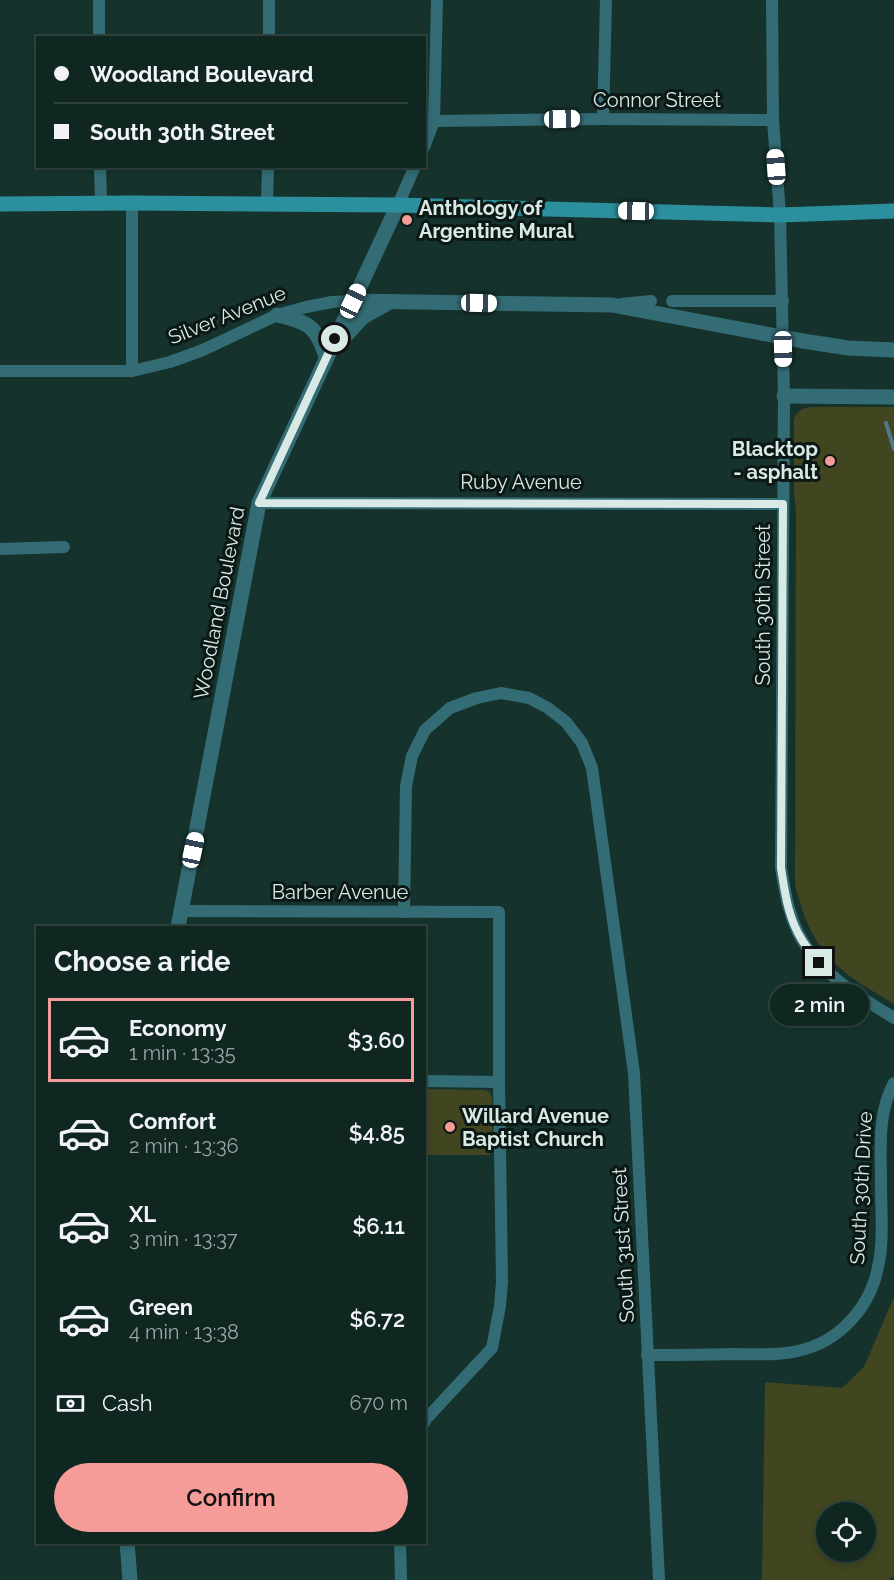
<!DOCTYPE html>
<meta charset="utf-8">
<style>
body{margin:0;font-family:Raleway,sans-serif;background:#1e322e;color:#f1f3f6;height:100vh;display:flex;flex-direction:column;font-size:22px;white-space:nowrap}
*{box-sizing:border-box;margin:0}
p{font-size:20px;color:#9ca5a5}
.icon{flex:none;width:33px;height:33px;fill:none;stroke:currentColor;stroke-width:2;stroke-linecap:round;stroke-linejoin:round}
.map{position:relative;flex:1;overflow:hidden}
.panel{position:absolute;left:36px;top:926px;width:390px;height:618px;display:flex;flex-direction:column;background:#102621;border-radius:0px;box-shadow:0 3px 9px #0003,0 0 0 2px #30433f}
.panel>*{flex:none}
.top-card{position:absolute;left:36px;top:36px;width:390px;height:132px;border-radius:0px;box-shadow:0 3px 9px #0003,0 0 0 2px #30433f;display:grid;align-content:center;height:132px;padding:0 18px;background:#102621}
.fabs{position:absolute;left:816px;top:1502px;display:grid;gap:12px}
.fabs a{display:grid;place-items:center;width:60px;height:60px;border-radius:50%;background:#102621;box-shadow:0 3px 9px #0003,0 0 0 2px #30433f;font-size:30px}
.end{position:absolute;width:27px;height:27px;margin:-14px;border:8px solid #d9eae6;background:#111;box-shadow:0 0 0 3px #111}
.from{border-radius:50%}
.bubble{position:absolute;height:42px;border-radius:21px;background:#102621;box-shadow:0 3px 9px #0003,0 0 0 2px #30433f;font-size:20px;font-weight:600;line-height:42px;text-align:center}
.car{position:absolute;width:18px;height:36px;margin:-18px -9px;border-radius:8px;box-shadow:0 0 4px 2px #0007;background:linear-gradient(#fff 24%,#345 0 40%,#fff 0 76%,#345 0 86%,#fff 0)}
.top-card b{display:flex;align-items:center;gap:21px;height:57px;font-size:22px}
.top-card b+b{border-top:2px solid #30433f}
.top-card i{width:15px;height:15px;background:#f1f3f6}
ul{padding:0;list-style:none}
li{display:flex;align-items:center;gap:18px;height:84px;margin:0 12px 9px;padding:0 6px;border:3px solid transparent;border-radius:0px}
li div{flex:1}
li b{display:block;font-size:22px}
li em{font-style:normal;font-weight:600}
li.active{border-color:#f59b98}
li>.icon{width:54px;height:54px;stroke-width:1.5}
h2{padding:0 18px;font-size:27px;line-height:72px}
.pay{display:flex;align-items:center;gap:15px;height:66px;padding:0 18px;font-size:22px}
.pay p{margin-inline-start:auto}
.cta{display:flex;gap:12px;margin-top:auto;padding:12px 18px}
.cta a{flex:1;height:69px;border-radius:36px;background:#f59b98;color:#111;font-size:24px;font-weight:600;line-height:69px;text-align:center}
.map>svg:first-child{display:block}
.green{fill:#414620;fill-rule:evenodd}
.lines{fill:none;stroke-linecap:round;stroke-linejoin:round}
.stream{stroke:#50788c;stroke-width:4}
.minor{stroke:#346c75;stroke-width:12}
.tertiary{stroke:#346c75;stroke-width:15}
.secondary{stroke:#2c8f9d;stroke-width:15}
.tertiary-bridge{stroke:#346c75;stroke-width:15}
.route{stroke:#d9eae6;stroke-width:8}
.poi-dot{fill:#f59b98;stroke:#0b1815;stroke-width:2}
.labels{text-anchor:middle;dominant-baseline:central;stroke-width:6;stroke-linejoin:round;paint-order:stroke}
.street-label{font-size:20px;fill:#d9eae6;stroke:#0b1815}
.poi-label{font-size:20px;font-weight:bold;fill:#d9eae6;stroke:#0b1815;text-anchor:start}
</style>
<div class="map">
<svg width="894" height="1580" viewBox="0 0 894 1580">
<rect width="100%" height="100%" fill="#15332c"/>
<!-- green -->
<g class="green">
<path d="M812 407H894V1004C875 992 855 982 839 967 814 946 803 916 795 885L796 509 794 494V419C798 410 802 408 812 407Z"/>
<path d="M425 1089 485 1090 489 1092 492 1098 493 1151 489 1155H425Z"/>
<path d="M894 1297V1576L888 1580H762L765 1382 842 1388 864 1367ZM826 1512H866V1551H826Z"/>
</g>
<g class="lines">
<!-- stream -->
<path class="stream" d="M886 423 894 449"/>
<!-- minor -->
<g class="minor">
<path d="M99 0V38"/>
<path d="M772 0 773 120 780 215 784 396 781 868C785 893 789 918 802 940 822 975 860 997 894 1018"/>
<path d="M269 38V0"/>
<path d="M603 119 606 0"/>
<path d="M434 121 603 119 773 120"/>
<path d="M424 147 434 121 437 0"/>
<path d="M100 166 101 203"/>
<path d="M267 204 268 166"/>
<path d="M398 205 415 166"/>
<path d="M672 301H783"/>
<path d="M622 304 651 301"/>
<path d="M0 371H132L170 362 203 350 277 315 306 307 332 302 353 301"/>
<path d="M132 371V203"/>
<path d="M259 503 783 504"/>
<path d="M0 549 64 547"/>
<path d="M180 911 499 912V1082L502 1282 500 1306 492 1348 426 1419 424 1423"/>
<path d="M404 912 406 786 412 756 425 730 450 708 477 698 501 693 529 698 548 708 566 722 582 743 592 768 634 1073 659 1580"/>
<path d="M424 1081 499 1082"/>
<path d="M647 1355C675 1355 702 1355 730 1354 752 1354 775 1356 798 1351 839 1342 870 1308 878 1267 884 1241 881 1212 881 1185 881 1151 877 1113 894 1083"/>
<path d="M400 1542 401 1580"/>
</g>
<!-- tertiary -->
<g class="tertiary">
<path d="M353 301 612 305 761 333"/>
<path d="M277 315C308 322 317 326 326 357"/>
<path d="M803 341 848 348 894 350"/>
<path d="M338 344 363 317 388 303"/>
<path d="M784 396 894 397"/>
<path d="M178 927 259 503 398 205"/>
<path d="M127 1542 130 1580"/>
</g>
<!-- secondary -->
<path class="secondary" d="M0 204 132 203 398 205 780 215 894 211"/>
<!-- tertiary-bridge -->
<path class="tertiary-bridge" d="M761 333 803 341"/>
</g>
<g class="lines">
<!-- route -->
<path class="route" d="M335 339 259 503 783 504 781 868C785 893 788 918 802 940 807 948 813 955 819 963"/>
</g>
<!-- markers -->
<g class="poi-dot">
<circle cx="407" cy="220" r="6"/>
<circle cx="830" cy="461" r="6"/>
<circle cx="450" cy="1127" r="6"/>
</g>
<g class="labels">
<!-- street labels -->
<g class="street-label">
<text x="657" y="100">Connor Street</text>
<text transform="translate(227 315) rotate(-22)">Silver Avenue</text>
<text x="521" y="482">Ruby Avenue</text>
<text transform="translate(219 603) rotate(-79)">Woodland Boulevard</text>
<text transform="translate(763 605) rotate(-90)">South 30th Street</text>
<text x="340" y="892">Barber Avenue</text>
<text transform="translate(861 1188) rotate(-87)">South 30th Drive</text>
<text transform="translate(623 1245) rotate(-93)">South 31st Street</text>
</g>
<!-- poi labels -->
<g class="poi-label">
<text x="419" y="208">Anthology of<tspan x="419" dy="23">Argentine Mural</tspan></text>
<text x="818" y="449" text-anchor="end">Blacktop<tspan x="818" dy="23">- asphalt</tspan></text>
<text x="462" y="1116">Willard Avenue<tspan x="462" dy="23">Baptist Church</tspan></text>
</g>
</g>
</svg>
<div class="fabs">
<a><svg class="icon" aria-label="locate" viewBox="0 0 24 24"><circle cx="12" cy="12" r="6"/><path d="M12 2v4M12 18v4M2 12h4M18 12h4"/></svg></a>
</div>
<i class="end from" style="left:335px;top:339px"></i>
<i class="end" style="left:819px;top:963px"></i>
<div class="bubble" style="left:770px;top:984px;width:99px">2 min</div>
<i class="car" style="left:562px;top:119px;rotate:89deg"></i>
<i class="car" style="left:776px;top:167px;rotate:356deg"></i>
<i class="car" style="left:636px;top:211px;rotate:271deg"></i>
<i class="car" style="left:353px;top:301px;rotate:25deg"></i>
<i class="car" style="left:479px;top:303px;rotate:91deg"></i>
<i class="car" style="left:783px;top:349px;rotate:179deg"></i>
<i class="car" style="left:193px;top:850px;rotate:12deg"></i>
<div class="top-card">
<b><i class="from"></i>Woodland Boulevard</b>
<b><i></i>South 30th Street</b>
</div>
<section class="panel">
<h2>Choose a ride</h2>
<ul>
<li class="active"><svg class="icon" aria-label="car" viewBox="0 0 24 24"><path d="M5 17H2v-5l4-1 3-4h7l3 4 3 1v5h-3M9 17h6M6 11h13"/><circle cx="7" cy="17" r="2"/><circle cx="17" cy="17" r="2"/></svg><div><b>Economy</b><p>1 min · 13:35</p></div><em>$3.60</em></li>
<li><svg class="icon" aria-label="car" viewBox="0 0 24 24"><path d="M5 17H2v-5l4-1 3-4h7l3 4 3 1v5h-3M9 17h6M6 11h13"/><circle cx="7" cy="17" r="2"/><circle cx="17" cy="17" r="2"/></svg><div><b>Comfort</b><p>2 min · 13:36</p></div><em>$4.85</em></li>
<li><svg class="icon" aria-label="car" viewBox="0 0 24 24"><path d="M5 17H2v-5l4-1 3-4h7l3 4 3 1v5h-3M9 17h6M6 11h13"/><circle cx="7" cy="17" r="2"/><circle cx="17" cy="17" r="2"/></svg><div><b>XL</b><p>3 min · 13:37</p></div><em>$6.11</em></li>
<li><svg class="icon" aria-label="car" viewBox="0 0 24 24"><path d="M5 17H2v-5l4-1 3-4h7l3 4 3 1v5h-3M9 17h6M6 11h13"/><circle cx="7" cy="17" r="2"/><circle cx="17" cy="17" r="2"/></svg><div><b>Green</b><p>4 min · 13:38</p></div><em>$6.72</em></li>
</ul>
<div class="pay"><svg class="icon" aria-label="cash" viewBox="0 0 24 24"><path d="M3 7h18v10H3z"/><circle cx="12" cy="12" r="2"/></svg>Cash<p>670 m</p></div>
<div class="cta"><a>Confirm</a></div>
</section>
</div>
